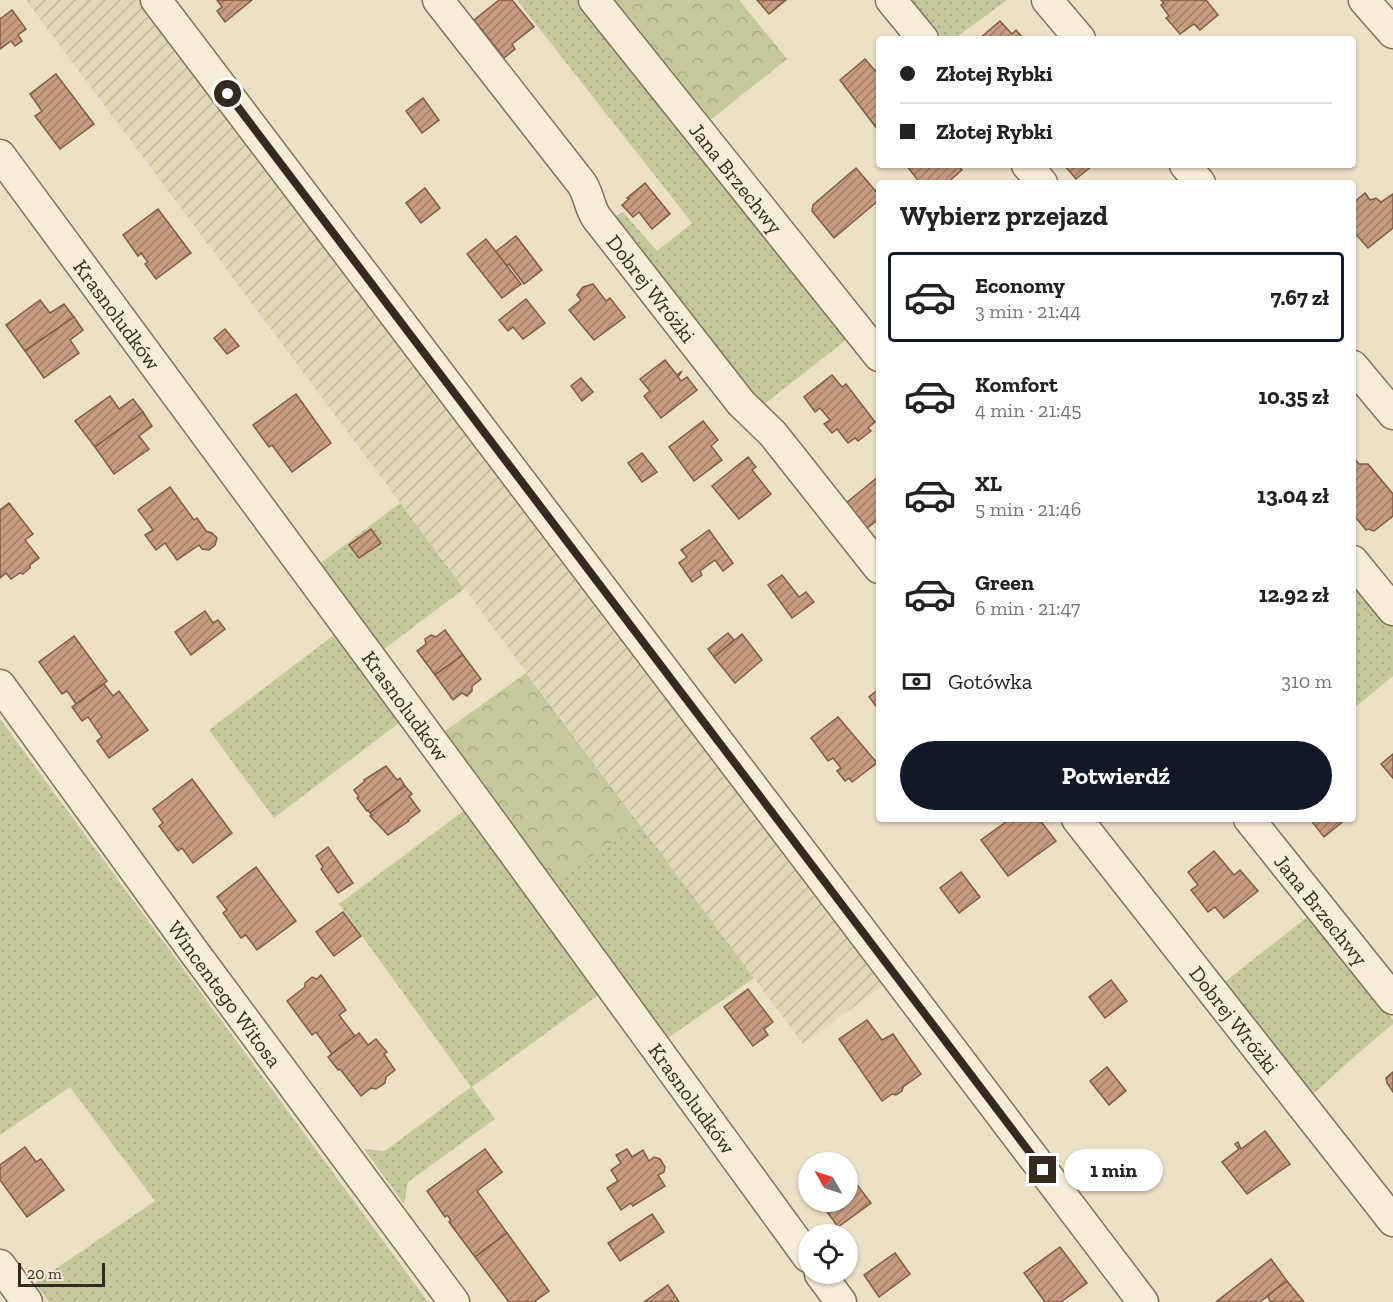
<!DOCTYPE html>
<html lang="pl">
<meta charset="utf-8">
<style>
body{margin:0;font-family:"Zilla Slab",serif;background:#f2f2f2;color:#222;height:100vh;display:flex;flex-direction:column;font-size:22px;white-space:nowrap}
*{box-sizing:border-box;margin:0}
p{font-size:20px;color:#767676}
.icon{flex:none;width:33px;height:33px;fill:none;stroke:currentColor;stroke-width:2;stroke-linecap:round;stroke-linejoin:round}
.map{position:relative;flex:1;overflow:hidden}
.side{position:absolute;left:876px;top:180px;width:480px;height:642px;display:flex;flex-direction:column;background:#fff;border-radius:6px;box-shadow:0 2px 4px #0004}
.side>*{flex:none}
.guide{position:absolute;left:876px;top:36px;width:480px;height:132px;border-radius:6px;box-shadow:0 2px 4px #0004;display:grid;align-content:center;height:132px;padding:0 24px;background:#fff}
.needle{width:39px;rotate:309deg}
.fabs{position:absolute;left:798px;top:1152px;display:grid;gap:12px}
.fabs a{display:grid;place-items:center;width:60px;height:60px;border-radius:50%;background:#fff;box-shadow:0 2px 4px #0004;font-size:30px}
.scale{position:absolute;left:18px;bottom:15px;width:87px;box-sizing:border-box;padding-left:6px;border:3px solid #362a20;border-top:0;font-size:16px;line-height:21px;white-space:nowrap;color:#362a20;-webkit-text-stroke:4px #f3ead5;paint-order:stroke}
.end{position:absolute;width:27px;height:27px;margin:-14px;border:8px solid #362a20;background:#fff;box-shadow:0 0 0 3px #fff}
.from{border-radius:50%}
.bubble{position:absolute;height:42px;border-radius:21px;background:#fff;box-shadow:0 2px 4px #0004;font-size:20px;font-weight:700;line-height:42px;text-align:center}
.guide b{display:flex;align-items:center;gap:21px;height:57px;font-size:22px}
.guide b+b{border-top:2px solid #e0e0e0}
.guide i{width:15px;height:15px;background:#222}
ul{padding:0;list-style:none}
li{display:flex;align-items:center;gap:18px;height:90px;margin:0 12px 9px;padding:0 12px;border:3px solid transparent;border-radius:6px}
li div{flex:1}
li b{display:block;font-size:22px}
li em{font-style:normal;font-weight:700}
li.selected{border-color:#111827}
li>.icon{width:54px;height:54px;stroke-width:1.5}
h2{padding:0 24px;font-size:27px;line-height:72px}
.pay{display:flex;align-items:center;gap:15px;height:66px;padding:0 24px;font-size:22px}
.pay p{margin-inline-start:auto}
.action{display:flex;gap:12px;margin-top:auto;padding:12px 24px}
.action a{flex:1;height:69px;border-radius:36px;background:#111827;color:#fff;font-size:24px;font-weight:700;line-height:69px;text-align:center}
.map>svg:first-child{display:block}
.farmland{fill:url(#farmland-furrows)}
.grass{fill:url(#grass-dots)}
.forest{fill:url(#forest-crowns)}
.building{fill:url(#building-hatch);stroke:#825c45;stroke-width:1.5}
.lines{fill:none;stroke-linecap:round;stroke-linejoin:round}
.street-casing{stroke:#85725d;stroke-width:33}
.street{stroke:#f6edd9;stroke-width:30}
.route{stroke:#362a20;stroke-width:8}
.labels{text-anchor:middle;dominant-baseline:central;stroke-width:4.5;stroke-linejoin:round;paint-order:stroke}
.street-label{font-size:21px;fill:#362a20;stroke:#f3ead5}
</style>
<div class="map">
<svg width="1393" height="1302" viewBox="0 0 1393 1302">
<defs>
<pattern id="farmland-furrows" width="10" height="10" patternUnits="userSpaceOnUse" patternTransform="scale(1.5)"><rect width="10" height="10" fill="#e0d8b4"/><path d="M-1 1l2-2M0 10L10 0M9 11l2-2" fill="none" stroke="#c1ba9a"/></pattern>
<pattern id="grass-dots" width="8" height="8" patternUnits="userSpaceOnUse" patternTransform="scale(1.5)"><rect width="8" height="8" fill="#c4c89b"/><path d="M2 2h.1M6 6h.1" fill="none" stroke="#a9ac85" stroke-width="1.8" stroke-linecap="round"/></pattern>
<pattern id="forest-crowns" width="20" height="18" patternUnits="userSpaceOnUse" patternTransform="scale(1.5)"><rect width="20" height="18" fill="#c4c89b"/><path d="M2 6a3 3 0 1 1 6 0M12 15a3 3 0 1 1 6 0" fill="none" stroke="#a9ac85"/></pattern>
<pattern id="building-hatch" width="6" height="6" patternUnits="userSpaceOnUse" patternTransform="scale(1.5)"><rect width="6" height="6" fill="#c69b7f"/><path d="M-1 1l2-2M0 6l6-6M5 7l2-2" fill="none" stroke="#a27f68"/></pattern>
</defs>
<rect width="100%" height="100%" fill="#ebdfc6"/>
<!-- farmland -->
<path class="farmland" d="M26 0H148L889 981 803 1044Z"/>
<!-- grass -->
<g class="grass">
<path d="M517 0H580L850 337 758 409 610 220 623 212 657 251 692 223Z"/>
<path d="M900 0H1007L954 39H932Z"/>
<path d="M400 503 464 589 384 649 321 563Z"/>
<path d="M1353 573 1393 622V676L1353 709Z"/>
<path d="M338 632 404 719 274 818 209 730Z"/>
<path d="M0 719 428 1302H49L35 1283 155 1201 70 1087 0 1135Z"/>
<path d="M466 809 601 993 472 1087 495 1119 408 1182 404 1204 364 1149 385 1151 471 1087 339 904Z"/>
<path d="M639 824 754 978 661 1043 547 887Z"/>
<path d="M1310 915 1393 1020V1024L1354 1057 1310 1097 1222 984Z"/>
</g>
<!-- forest -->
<g class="forest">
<path d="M604 0H739L787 59 704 125Z"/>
<path d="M526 673 639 824 547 887 438 736Z"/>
</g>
<!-- building -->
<g class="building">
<path d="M217 0H252L225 22 217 11 222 7Z"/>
<path d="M499 0H512L534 27 512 44 515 49 504 58 474 20Z"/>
<path d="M757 0H786L769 14Z"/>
<path d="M1161 0H1206L1218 15 1200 30 1194 24 1180 34 1166 18 1169 16 1161 5 1164 3Z"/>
<path d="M12 10 26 29 18 35 22 41 15 46 11 41 0 49V19Z"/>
<path d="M1000 21 1012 34 1016 30 1024 39H979Z"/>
<path d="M865 59 877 73 879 72 878 130 840 80Z"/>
<path d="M56 74 94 124 60 149 35 116 42 111 30 94Z"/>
<path d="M423 98 439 120 422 133 406 111Z"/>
<path d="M906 165H958L962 170 947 183H920Z"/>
<path d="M1064 165H1093L1076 179Z"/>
<path d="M856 168 879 195V200L834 238 812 211 813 205Z"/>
<path d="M645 183 670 214 652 229 639 212 633 217 622 205 629 199 627 198Z"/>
<path d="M425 188 440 208 421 223 406 203Z"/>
<path d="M1365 193 1370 200 1376 198 1381 202 1393 194V228L1368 248 1353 231V203Z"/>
<path d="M158 209 191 253 156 279 145 264 148 262 141 253 138 256 123 235Z"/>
<path d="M516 236 542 270 524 284 509 264 507 266 495 252Z"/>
<path d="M486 239 521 284 502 298 467 254Z"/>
<path d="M593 284 606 301 610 298 625 317 594 340 569 310 581 300 577 295 583 287Z"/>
<path d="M526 299 545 323 523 339 513 327 508 331 499 320Z"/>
<path d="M40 300 50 313 64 304 74 317 25 351 6 325Z"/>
<path d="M74 317 83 330 70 340 79 353 44 378 25 351Z"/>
<path d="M225 329 239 346 227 354 214 338Z"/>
<path d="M665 360 677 375 682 371 678 377 681 381 687 377 697 390 661 418 644 396 650 391 640 379Z"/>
<path d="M832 375 842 387 846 384 875 422 868 428 871 431 858 441 855 438 848 443 837 429 832 433 824 424 830 420 820 408 815 412 804 397Z"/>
<path d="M581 378 593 392 582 401 571 386Z"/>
<path d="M296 394 331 443 292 472 272 445 269 447 253 425Z"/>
<path d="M110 396 119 409 133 399 143 412 95 447 75 421Z"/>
<path d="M143 412 152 426 139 436 149 449 114 474 95 447Z"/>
<path d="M703 421 718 440 711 446 722 460 694 481 669 447Z"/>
<path d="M642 453 657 472 642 482 628 463Z"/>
<path d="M748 457 756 467 752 470 771 494 739 519 712 486Z"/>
<path d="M1353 457 1359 464H1368L1393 494V516L1374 531 1368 529 1366 530 1353 514Z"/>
<path d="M879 476V519L867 528 846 503Z"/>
<path d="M170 487 194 520 197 518 206 531 212 533 217 538 215 545 209 550 202 549 199 545 177 560 165 543 156 550 145 535 153 530 138 510Z"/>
<path d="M9 503 33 534 25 540 39 558 30 565V568L23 574 20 573 11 579 6 573 0 578V510Z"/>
<path d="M371 529 381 543 359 558 349 545Z"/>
<path d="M709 530 733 563 723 571 715 560 700 571 702 575 692 582 679 563 687 557 681 550Z"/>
<path d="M782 575 799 597 806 592 814 602 792 618 768 585Z"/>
<path d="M205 611 213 623 218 620 225 629 191 655 175 632Z"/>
<path d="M445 630 463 655 435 675 417 651 426 644 425 639 431 635 436 637Z"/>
<path d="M728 633 734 640 714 657 708 649Z"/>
<path d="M742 634 762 660 735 683 714 657Z"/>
<path d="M74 636 107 681 76 704 67 691 62 694 39 662Z"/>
<path d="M463 655 481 679 472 686V691L467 696 462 693 453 700 435 675Z"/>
<path d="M104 684 113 696 119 691 148 730 109 758 97 741 102 737 88 717 82 721 72 707Z"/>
<path d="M879 689V710L869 697Z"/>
<path d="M838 717 877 763 852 782 849 778 845 781 837 771 841 768 833 758 828 761 811 738Z"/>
<path d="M1393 754V778L1381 764Z"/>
<path d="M386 766 397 780 400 778 405 786 370 813 368 810 367 811 357 798 359 797 354 790 365 781 364 780Z"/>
<path d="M192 779 232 833 193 863 182 848 178 851 159 826 163 823 153 809Z"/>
<path d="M405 786 412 794 409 796 420 811 408 820 409 821 388 835 370 816 372 815 370 813Z"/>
<path d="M1010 819H1039L1056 841 1008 876 981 840Z"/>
<path d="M1310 819H1346L1324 837Z"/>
<path d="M328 847 353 883 338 893 321 869 323 867 316 856Z"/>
<path d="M1214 851 1234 875 1240 870 1258 891 1224 918 1215 907 1208 912 1191 890 1198 885 1188 872Z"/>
<path d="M256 867 296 921 257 950 246 935 241 938 223 913 227 910 217 897Z"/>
<path d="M961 872 980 897 959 913 940 888Z"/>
<path d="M343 912 361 936 334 956 316 932Z"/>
<path d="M321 975 346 1010 339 1015 355 1036 332 1054 316 1032 312 1035 287 1001 305 987V983L312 977 317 979Z"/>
<path d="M1111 980 1127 1001 1105 1018 1089 997Z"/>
<path d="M748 989 773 1022 764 1029 768 1035 753 1046 724 1007Z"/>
<path d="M867 1020 882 1040 893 1034 921 1074 903 1087 902 1091 896 1095 892 1094 882 1101 839 1039Z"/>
<path d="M359 1033 368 1045 376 1039 387 1052 384 1054 395 1070 386 1077 385 1083 376 1089 371 1088 361 1096 340 1069 338 1070 328 1057Z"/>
<path d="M1107 1067 1126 1091 1109 1105 1090 1081Z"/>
<path d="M1393 1072V1092L1387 1083 1386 1078Z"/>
<path d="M1265 1131 1290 1164 1247 1194 1222 1162 1239 1149 1235 1144 1238 1142 1241 1149Z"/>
<path d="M25 1147 36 1162 41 1159 64 1190 27 1217 0 1180V1165Z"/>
<path d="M485 1149 502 1172 477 1191 507 1233 475 1257 449 1222 451 1220 447 1215 445 1217 427 1191Z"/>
<path d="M627 1149 632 1157 643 1150 649 1161 654 1157 660 1159 665 1167 664 1172 658 1175 665 1186 633 1206 631 1203 621 1210 607 1188 618 1181 611 1170 621 1163 616 1155Z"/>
<path d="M852 1178 871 1203 838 1227 820 1202H848V1182Z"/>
<path d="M652 1214 664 1232 620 1261 608 1243Z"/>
<path d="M507 1233 549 1291 534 1302H509L475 1257Z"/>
<path d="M1060 1247 1087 1283 1061 1302H1045L1024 1273Z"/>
<path d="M895 1253 910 1274 879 1297 864 1275Z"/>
<path d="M1271 1259 1287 1281 1260 1302H1216Z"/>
<path d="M1287 1281 1304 1302H1271L1267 1296Z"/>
<path d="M668 1285 679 1302H644Z"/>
</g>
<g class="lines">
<!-- street casing -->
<g class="street-casing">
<g id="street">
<path d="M156 0 1143 1302"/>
<path id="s1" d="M438 0 582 184C589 195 589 206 596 217L741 403 773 434 879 568"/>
<path id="s2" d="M594 0 879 356"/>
<path d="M891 0 923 39"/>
<path d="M1047 0 1080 39"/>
<path d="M1364 0 1393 33"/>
<path id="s3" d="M0 155 471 794 808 1257"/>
<path d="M1027 165 1042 183"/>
<path d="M1185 165 1200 183"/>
<path d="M1353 366 1393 414"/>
<path d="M1353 561 1393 610"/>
<path id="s4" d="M0 685 197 956 454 1302"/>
<path id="s5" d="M1077 819 1393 1221"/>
<path id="s6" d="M1249 819 1393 999"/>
<path d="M0 1265 27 1302"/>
<path d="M820 1274 841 1302"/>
</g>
</g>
<!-- street -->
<use href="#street" class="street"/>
</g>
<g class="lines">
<!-- route -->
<path class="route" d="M228 94 1043 1170"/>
</g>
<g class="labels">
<!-- street labels -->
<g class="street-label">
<text stroke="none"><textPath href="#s2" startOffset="228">Jana Brzechwy</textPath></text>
<text stroke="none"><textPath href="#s1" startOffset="360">Dobrej Wróżki</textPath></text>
<text stroke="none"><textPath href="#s3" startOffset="198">Krasnoludków</textPath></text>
<text stroke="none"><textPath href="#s3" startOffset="684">Krasnoludków</textPath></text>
<text stroke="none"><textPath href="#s6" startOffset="116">Jana Brzechwy</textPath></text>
<text stroke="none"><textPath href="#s4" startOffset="382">Wincentego Witosa</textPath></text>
<text stroke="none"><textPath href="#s5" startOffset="255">Dobrej Wróżki</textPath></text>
<text stroke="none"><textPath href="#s3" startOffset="1170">Krasnoludków</textPath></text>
</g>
</g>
</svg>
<div class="fabs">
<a><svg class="needle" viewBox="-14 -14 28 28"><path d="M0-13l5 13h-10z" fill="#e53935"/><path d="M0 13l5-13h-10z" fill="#767676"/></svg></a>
<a><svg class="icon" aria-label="locate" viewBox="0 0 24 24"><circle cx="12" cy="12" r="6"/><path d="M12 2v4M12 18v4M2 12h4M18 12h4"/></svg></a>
</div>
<div class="scale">20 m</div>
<i class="end from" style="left:228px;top:94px"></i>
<i class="end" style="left:1043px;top:1170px"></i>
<div class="bubble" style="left:1064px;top:1149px;width:99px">1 min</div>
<div class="guide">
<b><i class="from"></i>Złotej Rybki</b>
<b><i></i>Złotej Rybki</b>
</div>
<section class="side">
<h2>Wybierz przejazd</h2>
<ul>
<li class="selected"><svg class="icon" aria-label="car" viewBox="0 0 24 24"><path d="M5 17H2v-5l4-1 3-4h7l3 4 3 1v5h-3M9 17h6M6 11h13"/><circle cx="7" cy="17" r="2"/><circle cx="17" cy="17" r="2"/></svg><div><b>Economy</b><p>3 min · 21:44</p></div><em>7.67 zł</em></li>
<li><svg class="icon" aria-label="car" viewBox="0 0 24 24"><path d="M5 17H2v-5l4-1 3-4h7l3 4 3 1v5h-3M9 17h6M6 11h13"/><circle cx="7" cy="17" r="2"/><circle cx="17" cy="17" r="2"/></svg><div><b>Komfort</b><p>4 min · 21:45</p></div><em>10.35 zł</em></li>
<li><svg class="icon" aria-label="car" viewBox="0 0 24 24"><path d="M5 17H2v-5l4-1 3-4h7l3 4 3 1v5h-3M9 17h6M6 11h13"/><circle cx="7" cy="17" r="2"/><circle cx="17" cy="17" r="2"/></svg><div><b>XL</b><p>5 min · 21:46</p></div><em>13.04 zł</em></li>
<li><svg class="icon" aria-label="car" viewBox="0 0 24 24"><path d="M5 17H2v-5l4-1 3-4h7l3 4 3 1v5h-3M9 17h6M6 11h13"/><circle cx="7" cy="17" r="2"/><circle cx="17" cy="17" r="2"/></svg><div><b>Green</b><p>6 min · 21:47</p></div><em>12.92 zł</em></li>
</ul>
<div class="pay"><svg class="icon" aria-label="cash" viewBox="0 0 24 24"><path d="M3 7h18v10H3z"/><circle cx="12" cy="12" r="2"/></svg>Gotówka<p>310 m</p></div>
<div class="action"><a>Potwierdź</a></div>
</section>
</div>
